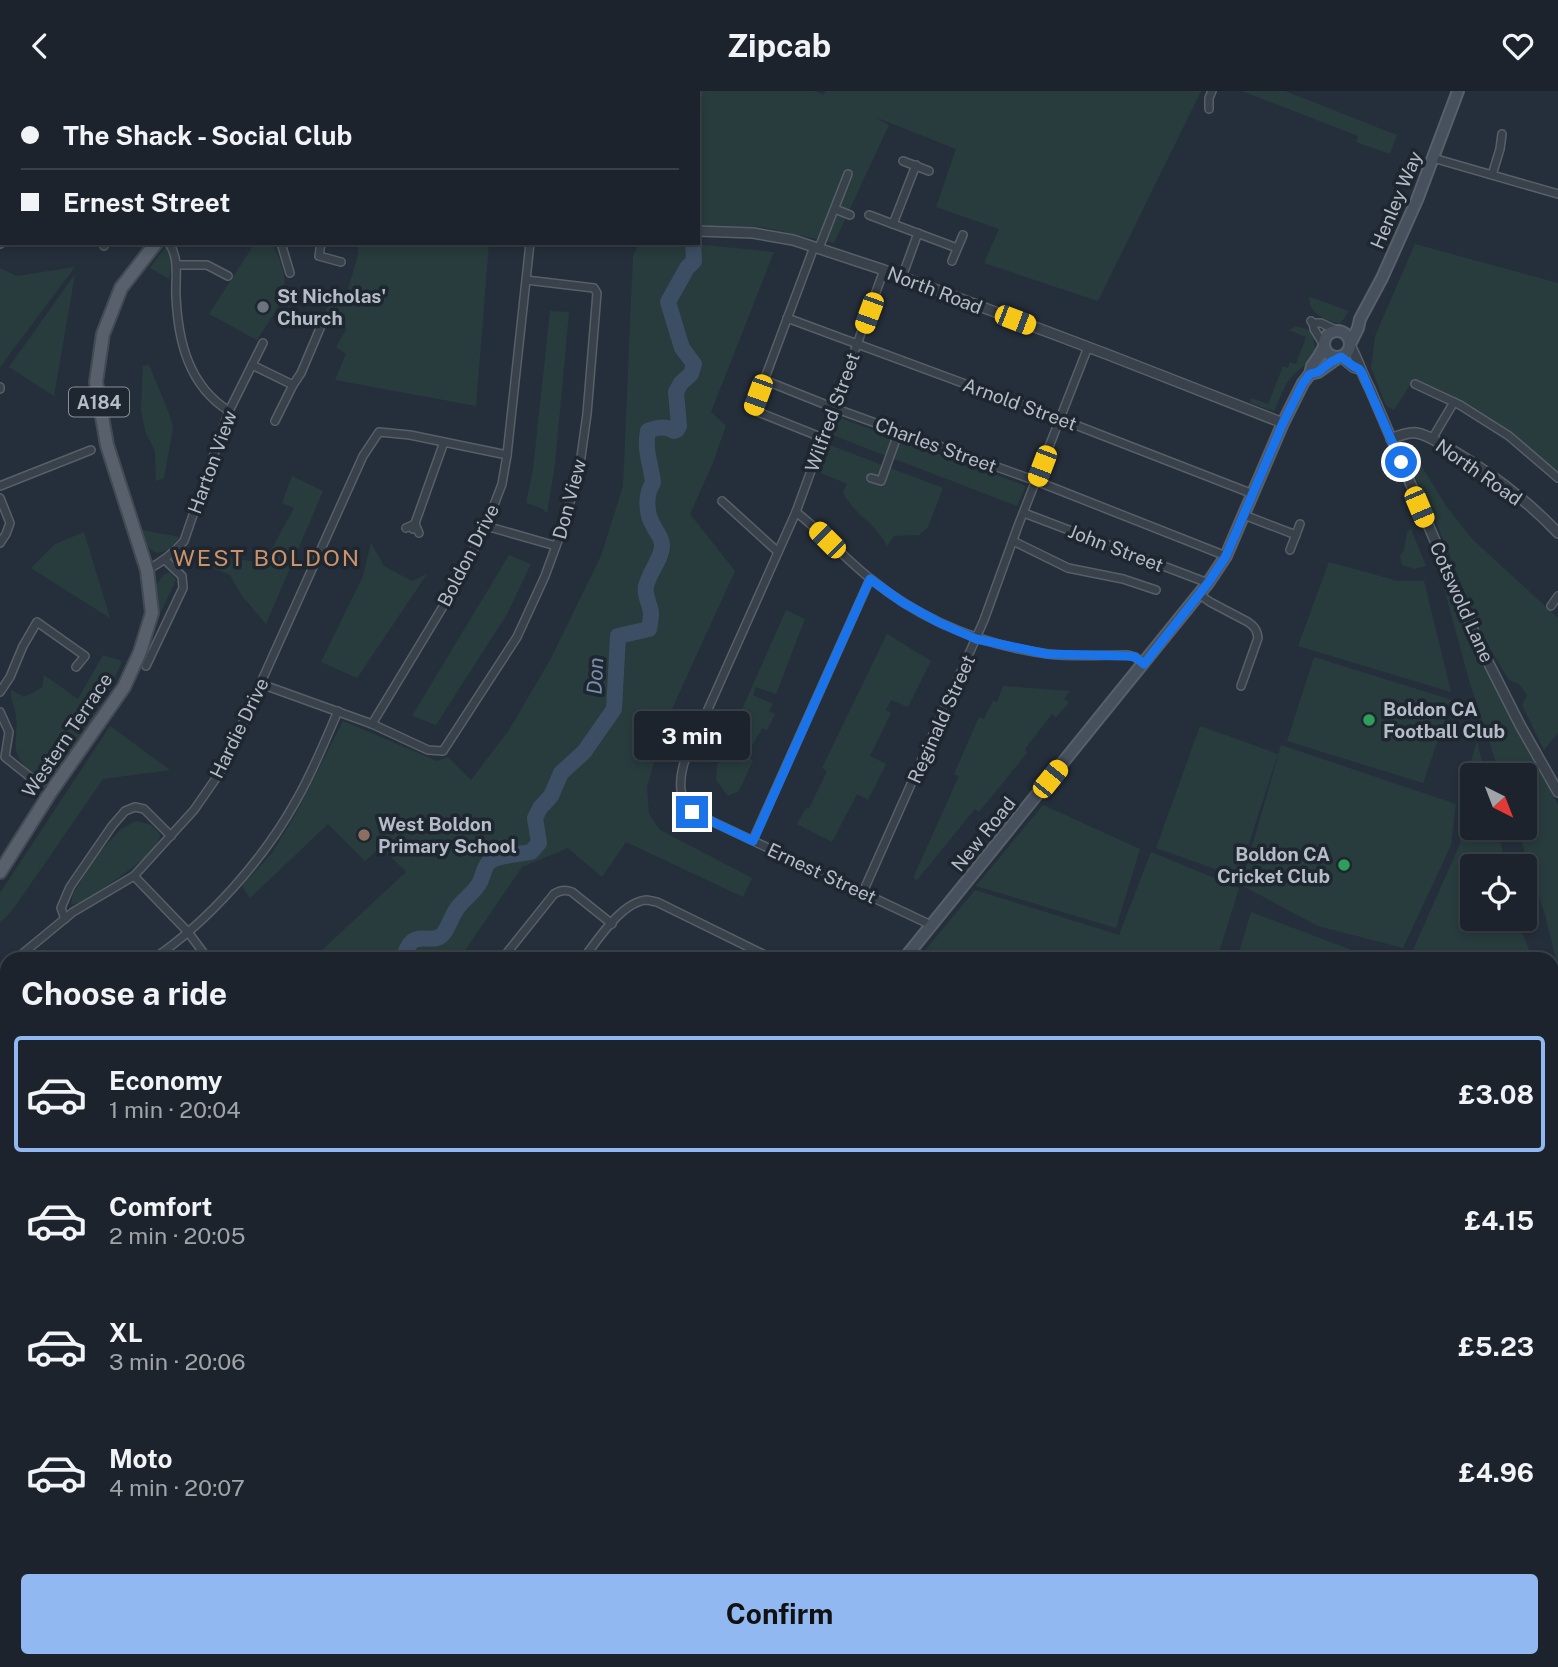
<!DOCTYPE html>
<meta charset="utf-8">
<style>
body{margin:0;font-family:"Public Sans",sans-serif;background:#292f38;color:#f1f3f6;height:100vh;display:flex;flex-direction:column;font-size:26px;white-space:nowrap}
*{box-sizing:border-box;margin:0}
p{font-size:23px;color:#a0a4a9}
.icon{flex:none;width:38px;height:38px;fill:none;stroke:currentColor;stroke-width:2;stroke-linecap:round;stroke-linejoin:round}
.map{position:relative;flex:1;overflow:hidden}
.panel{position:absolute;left:0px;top:861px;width:1559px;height:716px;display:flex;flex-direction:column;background:#1c232c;border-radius:21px 21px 0 0;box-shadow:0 4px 10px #0003,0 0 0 2px #3a4048}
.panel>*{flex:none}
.hud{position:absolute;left:0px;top:0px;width:700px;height:154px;box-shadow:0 4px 10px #0003,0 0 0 2px #3a4048;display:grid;align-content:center;height:154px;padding:0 21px;background:#1c232c}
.needle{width:46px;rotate:138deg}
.fabs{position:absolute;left:1460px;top:672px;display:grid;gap:14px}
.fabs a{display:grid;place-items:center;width:77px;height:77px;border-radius:7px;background:#1c232c;box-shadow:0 4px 10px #0003,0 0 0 2px #3a4048;font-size:35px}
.end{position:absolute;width:32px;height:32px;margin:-16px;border:9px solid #1a73e8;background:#fff;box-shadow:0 0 0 4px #fff}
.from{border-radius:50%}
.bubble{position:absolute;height:49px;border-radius:7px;background:#1c232c;box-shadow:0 4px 10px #0003,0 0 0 2px #3a4048;font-size:23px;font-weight:700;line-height:49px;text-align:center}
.car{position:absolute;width:21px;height:42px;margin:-21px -10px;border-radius:9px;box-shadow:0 0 5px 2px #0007;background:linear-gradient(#f5c518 24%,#345 0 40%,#f5c518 0 76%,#345 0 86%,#f5c518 0)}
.hud b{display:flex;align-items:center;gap:24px;height:66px;font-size:26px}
.hud b+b{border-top:2px solid #3a4048}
.hud i{width:18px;height:18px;background:#f1f3f6}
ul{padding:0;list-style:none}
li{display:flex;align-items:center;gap:21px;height:116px;margin:0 14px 10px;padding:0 7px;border:4px solid transparent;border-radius:7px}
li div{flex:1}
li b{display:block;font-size:26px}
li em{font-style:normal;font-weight:700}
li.on{border-color:#91b8f0}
li>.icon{width:63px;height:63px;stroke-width:1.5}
h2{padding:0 21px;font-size:32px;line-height:84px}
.action{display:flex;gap:14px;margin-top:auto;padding:14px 21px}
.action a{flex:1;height:80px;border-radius:7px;background:#91b8f0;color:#111;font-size:28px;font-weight:700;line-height:80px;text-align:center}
header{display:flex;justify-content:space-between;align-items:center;height:91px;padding:0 21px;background:#1c232c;font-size:32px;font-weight:700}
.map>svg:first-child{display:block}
.green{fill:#283c3d}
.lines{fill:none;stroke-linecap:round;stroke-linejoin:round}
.river{stroke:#3c4e63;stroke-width:16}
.minor-casing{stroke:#575f69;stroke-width:10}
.tertiary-casing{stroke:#575f69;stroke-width:12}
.secondary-casing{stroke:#575f69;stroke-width:14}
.primary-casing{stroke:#424a54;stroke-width:16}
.minor{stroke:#39414b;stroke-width:7}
.tertiary{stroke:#39414b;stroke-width:9}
.secondary{stroke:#47515e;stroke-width:10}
.primary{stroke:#57606b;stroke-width:12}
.route{stroke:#1a73e8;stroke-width:9}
.worship-dot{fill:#6b7280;stroke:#1e2630;stroke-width:2.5}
.leisure-dot{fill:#2e9e5b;stroke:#1e2630;stroke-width:2.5}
.education-dot{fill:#8d6e63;stroke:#1e2630;stroke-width:2.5}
.labels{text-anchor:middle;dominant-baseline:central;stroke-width:7;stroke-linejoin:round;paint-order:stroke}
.shield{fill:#1e2630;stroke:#888f9a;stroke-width:2}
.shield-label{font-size:18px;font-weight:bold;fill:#b5bcc7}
.street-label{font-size:19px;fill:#b5bcc7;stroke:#1e2630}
.poi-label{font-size:19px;font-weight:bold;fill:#b5bcc7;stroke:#1e2630;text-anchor:start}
.water-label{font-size:21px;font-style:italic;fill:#778ea8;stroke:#1e2630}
.quarter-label{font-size:23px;letter-spacing:2px;fill:#cc926a;stroke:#1e2630}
</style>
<header><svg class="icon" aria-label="back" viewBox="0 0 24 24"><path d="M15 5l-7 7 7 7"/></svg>Zipcab<svg class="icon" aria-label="heart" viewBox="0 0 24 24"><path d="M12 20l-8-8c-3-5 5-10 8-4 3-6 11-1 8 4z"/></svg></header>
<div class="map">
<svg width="1558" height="1576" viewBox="0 0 1558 1576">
<rect width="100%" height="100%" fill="#252f3b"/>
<!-- green -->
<g class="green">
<path d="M553 0H815L823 4 826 0H1201L1098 210 984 172 999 138 936 116 956 58 875 26 889 34 834 152 762 136 698 134V2H552Z"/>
<path d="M1242 0H1285L1397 44 1390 63 1356 51 1358 45Z"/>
<path d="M255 152H271C297 195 282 211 257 249L209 223Z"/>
<path d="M358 152H489L476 315 335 289 346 263 336 256 347 237 323 224 330 212 343 215 358 164Z"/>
<path d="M639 152H684L774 161 711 321 726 335 712 374 690 423 735 480 665 633 647 696 649 723 660 739 752 787 743 806 626 751 602 786 568 757 522 776 459 868H333L363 861 322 859 406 781 381 756 365 770 328 733 250 807 242 795 272 762 294 726 343 630 437 670 448 666 471 689 509 639 550 569 601 465 623 395 633 165Z"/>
<path d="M1415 153 1558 192V383L1511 343 1467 314 1413 289 1394 319 1386 315 1371 277 1375 245Z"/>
<path d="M166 155C172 167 173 175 169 188L150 177Z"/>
<path d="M75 176 0 276V177L17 185Z"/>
<path d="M75 183 54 305 9 276Z"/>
<path d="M1309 206 1313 207 1349 220 1340 233C1325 228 1309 224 1309 206Z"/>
<path d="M550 220 569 221 555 373 547 422 541 417 526 412 533 378Z"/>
<path d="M1295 236C1304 236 1310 238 1313 247 1321 267 1300 275 1289 289 1283 297 1279 310 1274 320L1250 312 1251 307 1268 313 1283 275 1288 277 1290 271 1296 273 1306 246 1289 239Z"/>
<path d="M149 274 170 325 173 337 164 387 156 390 155 360 145 340 141 318 143 275Z"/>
<path d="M840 327 1026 395 1017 415 832 344Z"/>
<path d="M827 353 943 397 928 436 919 444 894 445 887 455C877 433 853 423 843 401L847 393 816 380Z"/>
<path d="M1407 361H1410L1414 363 1447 416 1472 448 1558 527V642L1544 659 1522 614 1527 604 1519 593 1509 589 1483 546 1432 421 1405 365Z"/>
<path d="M292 385 323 400 266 533 242 505 230 484 211 476 215 465 264 472 294 417 282 412Z"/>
<path d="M1411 438 1426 475 1415 478 1402 474 1400 464 1404 460 1407 441Z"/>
<path d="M142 439 179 446C173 455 160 469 149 457 145 453 144 444 142 439Z"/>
<path d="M84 441 110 527 31 477 55 453Z"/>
<path d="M371 452 384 475 412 490 427 483 357 587 321 571 363 485Z"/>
<path d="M509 464 531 473 507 523 436 634 412 625Z"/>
<path d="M1329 471 1398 490H1424L1451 601 1298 555Z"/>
<path d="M170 481 176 489 155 533C156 517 150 487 170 481Z"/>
<path d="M1448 496 1482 573 1520 640 1558 714V878L1546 827 1517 737H1524V684H1500L1469 589 1444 497Z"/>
<path d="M786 519 805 528 776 603 756 596 753 604 773 613 769 620 775 623 767 639 762 637 746 666 753 669 739 700 728 705 716 689 717 675Z"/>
<path d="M887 543 931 570 908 616 891 609 886 619 891 622 870 665 886 673 868 709 857 703 832 751 797 733 806 717 809 718 827 680 822 677Z"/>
<path d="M103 564 122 570C109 601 93 631 73 659 68 666 64 675 58 681 53 686 44 687 38 685 32 683 28 680 25 675 9 658 19 645 16 625 15 614 10 610 11 599L24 606 42 597 44 584 78 608Z"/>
<path d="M1314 566 1452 609 1423 692 1287 650Z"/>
<path d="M1003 595 1070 600 1064 608 1069 612 1056 626 1052 623 1025 658 1027 662 979 721 975 718 917 789 913 787 959 685 954 683 979 626 984 628 993 610 997 611Z"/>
<path d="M110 635 170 679 103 688 14 817 0 832V802Z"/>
<path d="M1200 635 1278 663 1238 786 1156 757Z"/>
<path d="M1477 650 1485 684H1472V737H1497L1506 775H1472V828H1519L1523 844 1533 868H1409L1460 753 1461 703Z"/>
<path d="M1281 654 1456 713 1451 754 1403 857 1318 835 1241 794Z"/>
<path d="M1043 714 1140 758 1116 837 976 795Z"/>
<path d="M136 730 151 734 160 743C159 765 99 799 81 811L71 814 73 803 96 765 121 738Z"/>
<path d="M1151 761 1239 797 1217 868H918L975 799 1119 844Z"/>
<path d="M1251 821 1373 867 1376 868H1237Z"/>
<path d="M1558 937V1222L1552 1220V952Z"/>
<path d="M1552 1249 1558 1251V1576H1348L1352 1570H1552Z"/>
<path d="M258 1570H321L317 1576H257Z"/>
<path d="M1143 1570H1320L1316 1576H1139Z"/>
</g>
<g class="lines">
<!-- river -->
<g class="river">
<path d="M665 2V0"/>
<path d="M403 868C405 865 405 861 407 858 415 838 433 855 443 843 450 835 452 822 459 815 466 806 475 801 480 791 483 785 484 776 489 771 497 764 521 763 531 761L539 752 535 727 540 717 551 705 561 682 584 661 614 618 618 545 649 538C650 533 651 527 651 522 650 512 644 505 646 495 649 482 663 465 662 454 662 446 656 441 653 434 646 423 645 403 653 392 651 372 644 361 648 340 656 336 667 335 674 340L677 339 679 335 676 301 681 292 691 283 694 273 682 257 668 211 687 177 694 170 693 152"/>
<path d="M292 1570 293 1576"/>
</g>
<!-- minor casing -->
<g class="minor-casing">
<g id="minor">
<path d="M386 2 387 0"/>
<path d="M1209 18V7L1212 0"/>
<path d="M1433 67 1558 103"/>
<path d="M903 70 929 80"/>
<path d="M1492 84 1500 58 1502 43"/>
<path d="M835 118 850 124"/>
<path d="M869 124 957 157"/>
<path d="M893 133 916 74"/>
<path d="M169 152C180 169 175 186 176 205 178 251 189 295 229 320"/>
<path d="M281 152 290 182"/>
<path d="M321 152 319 165 341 171"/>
<path d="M104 155V152"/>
<path d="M814 156 753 319 823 347"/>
<path d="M819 157 848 83"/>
<path d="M952 170 963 144"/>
<path d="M177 174H207L228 185"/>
<path d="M884 179 796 421 684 672C679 690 678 707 692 721L931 834"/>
<path d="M902 186 918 142"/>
<path d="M787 227 1060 328 1253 403"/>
<path d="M1311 230 1313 232 1314 238 1324 254"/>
<path d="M1313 232H1321L1338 240"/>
<path d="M252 274 293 294"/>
<path d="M764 289 834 317 1036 390 1226 465"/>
<path d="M1415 293 1460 314 1509 345 1558 387"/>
<path d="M0 296V298"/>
<path d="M275 330 293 294 301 282 324 228"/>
<path d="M1432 348 1454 311"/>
<path d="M871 387 881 390 899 340"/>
<path d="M0 395 91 359"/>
<path d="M0 407 10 432 6 443 0 452"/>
<path d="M722 410 778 461"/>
<path d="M796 421C823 442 845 468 872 489 924 531 982 554 1048 563 1074 566 1102 564 1128 564L1135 566 1144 573"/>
<path d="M1024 422 1208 492"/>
<path d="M1244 424 1296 444"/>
<path d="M486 435 556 455"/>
<path d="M406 437 415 433 419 442"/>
<path d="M413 438 444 351"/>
<path d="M1013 450 1068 477 1123 488 1156 499"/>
<path d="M1290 459 1300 433"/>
<path d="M147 479C162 471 173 463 184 450L229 320 263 252"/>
<path d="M1199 503 1210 511 1248 531C1255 536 1257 539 1258 547L1241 595"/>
<path d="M1551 515 1558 505"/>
<path d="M146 575 183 497 182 485 165 469"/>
<path d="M261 593 372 633 428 659 443 660 517 546 545 485 563 436 579 380 587 323 597 202 594 197 526 189"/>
<path d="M0 601 10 586 23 555 37 531 85 565 76 576"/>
<path d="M0 621 9 641 5 666 50 702"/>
<path d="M372 633 453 499 486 435 502 393 507 364 530 152"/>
<path d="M753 749 870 488"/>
<path d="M134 785 188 841 208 868"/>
<path d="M863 801 984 529 1018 435 1088 256"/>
<path d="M65 828 61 817 70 796 112 735 125 720 135 716 144 718 171 745"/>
<path d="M16 868 73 821 134 785 194 719 221 680 363 365 379 341 410 344 507 364"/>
<path d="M153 868C208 831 265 767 297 708 313 680 325 650 338 620"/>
<path d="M502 868 554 803C560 799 565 798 572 801L612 833"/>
<path d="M583 868C597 850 622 810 647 809 648 809 656 811 657 811L773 868"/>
<path d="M0 882 7 876"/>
<path d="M0 1019 7 1007"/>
<path d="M0 1082 7 1075"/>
<path d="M0 1156 7 1157"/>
<path d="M0 1315 7 1318"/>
<path d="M0 1359 7 1344"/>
<path d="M0 1513 7 1519"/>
<path d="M71 1570 78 1576"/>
<path d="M208 1576 210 1570"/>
</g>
</g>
<!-- tertiary casing -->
<g class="tertiary-casing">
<g id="tertiary">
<path d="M325 0 326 2"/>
<path d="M0 22 2 23"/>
<path d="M698 140 753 142 793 149 884 179 1109 264 1283 332"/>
<path d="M0 152 2 149"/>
<path d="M1350 254C1358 269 1362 283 1370 298L1481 557 1520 634 1558 701"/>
<path d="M1341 266 1353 276 1359 278"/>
<path d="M1391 348C1400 344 1408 341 1417 342 1428 344 1437 351 1447 356 1486 379 1527 409 1558 442"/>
<path d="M0 1548 7 1554"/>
<path d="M26 1570 34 1576"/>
</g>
</g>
<!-- secondary casing -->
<g class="secondary-casing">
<g id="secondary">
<circle cx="1337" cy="253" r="13"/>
<path d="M1350 253 1358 237 1360 228 1382 187 1417 109 1458 0"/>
<path d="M1310 283 1318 281 1339 266"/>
<path d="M904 868 1208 492 1226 465 1283 332 1303 292 1310 283 1312 275 1319 265 1324 256"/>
<path d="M331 1576 336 1570"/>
</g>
</g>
<!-- primary casing -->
<g class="primary-casing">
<g id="primary">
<path d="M267 2 268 0"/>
<path d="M0 781 50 702 124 596 140 561 152 522 147 479 107 354 96 291 103 243 121 197 156 152"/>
</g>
</g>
<!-- minor -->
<use href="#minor" class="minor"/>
<!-- tertiary -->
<use href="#tertiary" class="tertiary"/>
<!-- secondary -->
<use href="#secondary" class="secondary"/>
<!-- primary -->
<use href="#primary" class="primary"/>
</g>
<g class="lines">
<!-- route -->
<path class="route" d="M692 721 753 750 870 488 902 511 938 531 976 548 1047 563 1128 565 1135 566 1144 573 1208 492 1226 465 1283 332 1303 292 1310 283 1318 281 1331 271 1341 266 1353 275 1359 278 1362 282 1401 371"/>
</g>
<!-- markers -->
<circle class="worship-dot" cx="263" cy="216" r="7"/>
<g class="leisure-dot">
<circle cx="1369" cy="629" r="7"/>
<circle cx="1344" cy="774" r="7"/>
</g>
<circle class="education-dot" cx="364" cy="744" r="7"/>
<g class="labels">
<!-- shield labels -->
<rect class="shield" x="69" y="296.5" width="60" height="29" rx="5"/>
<g class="shield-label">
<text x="99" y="311">A184</text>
</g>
<!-- street labels -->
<g class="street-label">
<text transform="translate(1396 109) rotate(-67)">Henley Way</text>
<text transform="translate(935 199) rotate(21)">North Road</text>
<text transform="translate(1020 313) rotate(20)">Arnold Street</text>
<text transform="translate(832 321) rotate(-70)">Wilfred Street</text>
<text transform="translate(936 354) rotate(20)">Charles Street</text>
<text transform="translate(212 371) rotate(-70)">Harton View</text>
<text transform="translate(1479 381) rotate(35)">North Road</text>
<text transform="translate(569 408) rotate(-75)">Don View</text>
<text transform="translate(1116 457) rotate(21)">John Street</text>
<text transform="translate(468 464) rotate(-63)">Boldon Drive</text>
<text transform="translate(1462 511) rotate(66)">Cotswold Lane</text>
<text transform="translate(941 628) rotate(-66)">Reginald Street</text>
<text transform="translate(239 637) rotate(-64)">Hardie Drive</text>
<text transform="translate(67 644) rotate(-56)">Western Terrace</text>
<text transform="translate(983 743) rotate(-51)">New Road</text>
<text transform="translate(822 782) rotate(25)">Ernest Street</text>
</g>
<!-- poi labels -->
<g class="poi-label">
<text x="277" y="205">St Nicholas'<tspan x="277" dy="22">Church</tspan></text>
<text x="1383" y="618">Boldon CA<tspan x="1383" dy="22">Football Club</tspan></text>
<text x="378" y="733">West Boldon<tspan x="378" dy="22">Primary School</tspan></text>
<text x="1330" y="763" text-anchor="end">Boldon CA<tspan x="1330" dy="22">Cricket Club</tspan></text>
</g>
<!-- water labels -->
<g class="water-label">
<text transform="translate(595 585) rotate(-87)">Don</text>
</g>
<!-- quarter labels -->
<g class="quarter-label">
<text x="267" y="466">WEST BOLDON</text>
</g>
</g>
</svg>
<div class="fabs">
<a><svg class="needle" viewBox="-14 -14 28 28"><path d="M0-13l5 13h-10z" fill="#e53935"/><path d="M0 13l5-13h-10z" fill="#a0a4a9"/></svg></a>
<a><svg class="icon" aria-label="locate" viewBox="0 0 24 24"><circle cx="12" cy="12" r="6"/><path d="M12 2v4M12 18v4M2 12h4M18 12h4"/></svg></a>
</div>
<i class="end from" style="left:1401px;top:371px"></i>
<i class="end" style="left:692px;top:721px"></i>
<div class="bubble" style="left:634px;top:620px;width:116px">3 min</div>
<i class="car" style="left:869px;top:222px;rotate:200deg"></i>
<i class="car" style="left:1015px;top:229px;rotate:111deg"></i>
<i class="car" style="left:758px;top:304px;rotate:200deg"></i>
<i class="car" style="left:1042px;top:375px;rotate:201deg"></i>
<i class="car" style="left:1419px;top:416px;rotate:157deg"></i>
<i class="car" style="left:827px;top:449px;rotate:315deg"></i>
<i class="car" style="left:1050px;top:688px;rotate:39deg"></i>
<div class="hud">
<b><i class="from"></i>The Shack - Social Club</b>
<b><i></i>Ernest Street</b>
</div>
<section class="panel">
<h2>Choose a ride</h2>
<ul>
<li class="on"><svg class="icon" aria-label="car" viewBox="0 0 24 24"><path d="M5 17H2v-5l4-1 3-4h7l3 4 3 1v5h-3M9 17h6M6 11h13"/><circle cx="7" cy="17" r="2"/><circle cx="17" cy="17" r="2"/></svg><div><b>Economy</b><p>1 min · 20:04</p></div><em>£3.08</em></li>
<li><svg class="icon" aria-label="car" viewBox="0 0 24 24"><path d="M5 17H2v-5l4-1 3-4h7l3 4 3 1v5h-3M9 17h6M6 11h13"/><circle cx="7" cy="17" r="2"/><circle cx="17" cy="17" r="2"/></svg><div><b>Comfort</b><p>2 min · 20:05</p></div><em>£4.15</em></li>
<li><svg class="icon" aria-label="car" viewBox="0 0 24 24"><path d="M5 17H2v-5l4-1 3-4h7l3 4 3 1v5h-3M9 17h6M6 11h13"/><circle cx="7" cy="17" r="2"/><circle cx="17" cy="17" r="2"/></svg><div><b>XL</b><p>3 min · 20:06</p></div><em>£5.23</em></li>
<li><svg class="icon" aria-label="car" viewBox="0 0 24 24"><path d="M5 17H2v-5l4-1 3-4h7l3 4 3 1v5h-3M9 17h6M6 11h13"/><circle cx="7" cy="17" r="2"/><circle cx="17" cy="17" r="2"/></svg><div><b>Moto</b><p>4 min · 20:07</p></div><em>£4.96</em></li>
</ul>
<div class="action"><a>Confirm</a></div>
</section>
</div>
